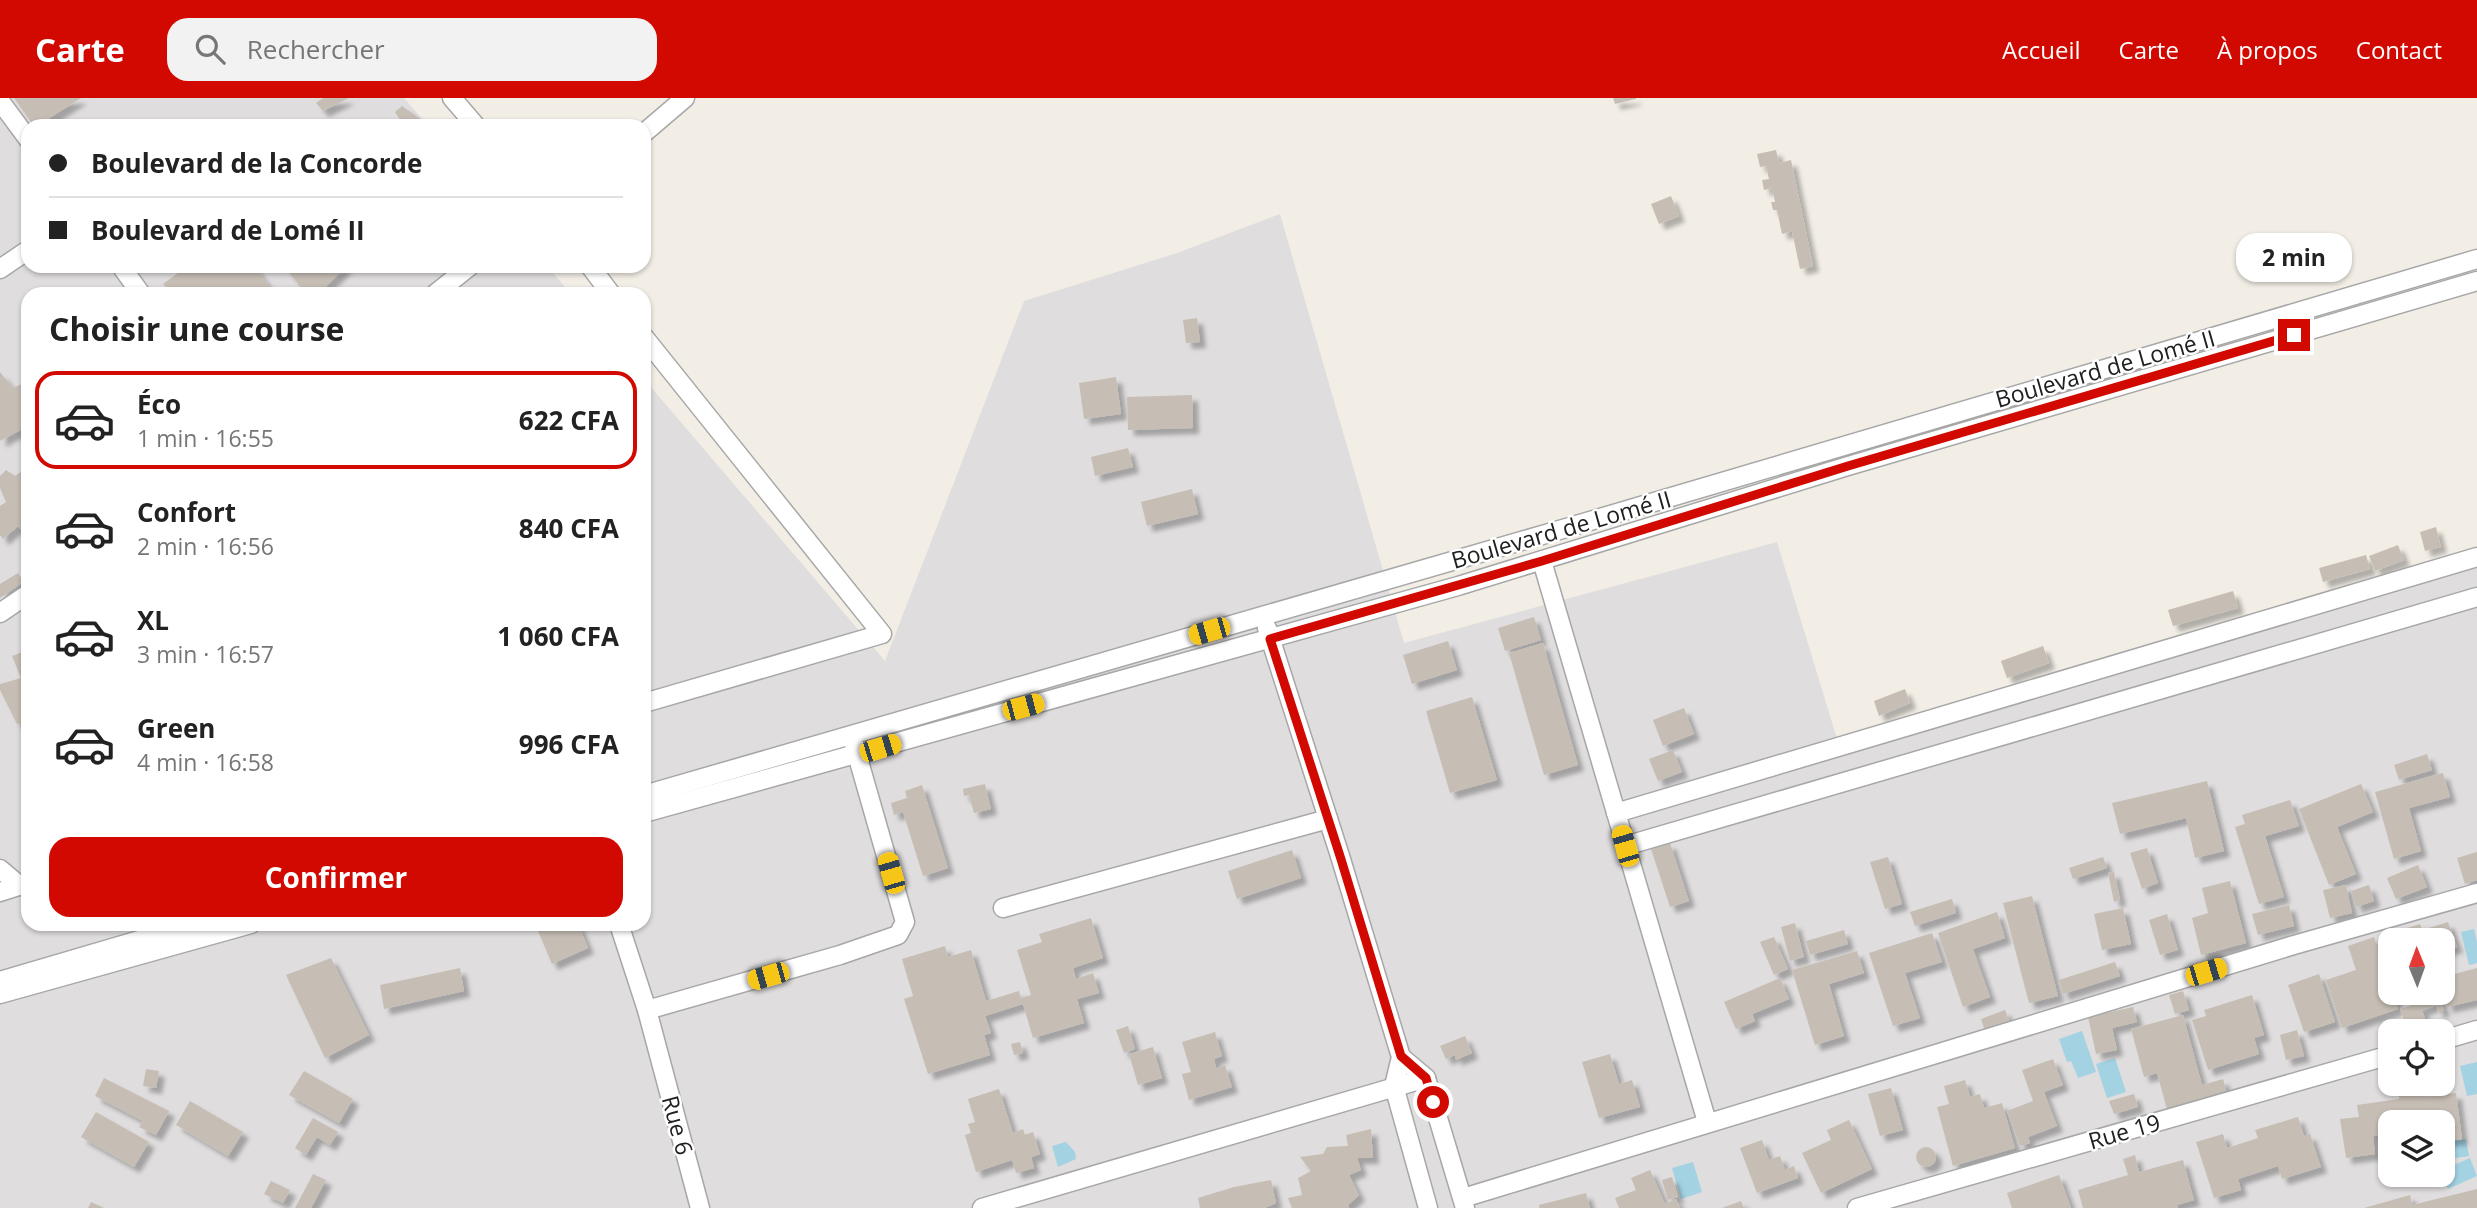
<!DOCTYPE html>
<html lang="fr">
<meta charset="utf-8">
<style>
body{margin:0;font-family:"Open Sans",sans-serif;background:#f2f2f2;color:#222;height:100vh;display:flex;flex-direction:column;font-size:26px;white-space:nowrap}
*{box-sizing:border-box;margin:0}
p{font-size:23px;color:#767676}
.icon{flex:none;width:38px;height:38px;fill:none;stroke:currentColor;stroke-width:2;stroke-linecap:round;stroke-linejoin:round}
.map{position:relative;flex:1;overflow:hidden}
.drawer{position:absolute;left:21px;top:189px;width:630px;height:644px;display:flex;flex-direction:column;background:#fff;border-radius:21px;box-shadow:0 2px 5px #0004}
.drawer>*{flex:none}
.banner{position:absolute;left:21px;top:21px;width:630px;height:154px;border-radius:21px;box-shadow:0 2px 5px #0004;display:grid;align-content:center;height:154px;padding:0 28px;background:#fff}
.needle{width:46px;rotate:359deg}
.controls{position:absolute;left:2378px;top:830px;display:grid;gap:14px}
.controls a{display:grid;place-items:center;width:77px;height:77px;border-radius:14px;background:#fff;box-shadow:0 2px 5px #0004;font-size:35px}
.end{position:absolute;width:32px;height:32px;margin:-16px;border:9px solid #d10900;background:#fff;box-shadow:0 0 0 4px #fff}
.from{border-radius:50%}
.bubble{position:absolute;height:49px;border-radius:21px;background:#fff;box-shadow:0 2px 5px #0004;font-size:23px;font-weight:700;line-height:49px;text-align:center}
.car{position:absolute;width:21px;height:42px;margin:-21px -10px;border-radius:9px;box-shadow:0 0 5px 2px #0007;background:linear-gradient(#f5c518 24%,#345 0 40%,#f5c518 0 76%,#345 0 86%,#f5c518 0)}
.banner b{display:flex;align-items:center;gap:24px;height:66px;font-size:26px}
.banner b+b{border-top:2px solid #e0e0e0}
.banner i{width:18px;height:18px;background:#222}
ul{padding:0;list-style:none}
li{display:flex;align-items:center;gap:21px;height:98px;margin:0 14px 10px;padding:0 14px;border:4px solid transparent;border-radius:21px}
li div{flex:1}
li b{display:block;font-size:26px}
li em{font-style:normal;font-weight:700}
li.selected{border-color:#d10900}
li>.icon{width:63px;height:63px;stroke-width:1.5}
h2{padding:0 28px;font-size:32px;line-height:84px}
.cta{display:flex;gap:14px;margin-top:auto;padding:14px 28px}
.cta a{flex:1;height:80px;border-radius:21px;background:#d10900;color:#fff;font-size:28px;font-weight:700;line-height:80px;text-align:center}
header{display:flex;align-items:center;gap:42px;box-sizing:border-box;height:98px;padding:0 35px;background:#d10900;color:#fff}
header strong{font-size:33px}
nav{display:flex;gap:38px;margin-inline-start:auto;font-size:24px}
.search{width:490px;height:63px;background:#f2f2f2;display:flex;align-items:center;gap:18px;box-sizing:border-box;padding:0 24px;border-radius:21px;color:#767676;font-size:26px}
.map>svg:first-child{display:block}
.residential{fill:#dfdddd;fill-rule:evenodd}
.water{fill:#a3d2e3}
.building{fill:#c6beb5;filter:url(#shadow)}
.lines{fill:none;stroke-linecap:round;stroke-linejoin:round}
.street-casing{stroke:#a7a7a7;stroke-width:21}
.street{stroke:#fff;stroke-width:18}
.route{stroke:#d10900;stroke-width:9}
.labels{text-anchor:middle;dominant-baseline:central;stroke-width:5;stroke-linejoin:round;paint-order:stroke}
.street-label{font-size:23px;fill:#202020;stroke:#fff}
</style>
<header>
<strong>Carte</strong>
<div class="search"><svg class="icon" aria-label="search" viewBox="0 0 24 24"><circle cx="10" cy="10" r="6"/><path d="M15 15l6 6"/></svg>Rechercher</div>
<nav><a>Accueil</a><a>Carte</a><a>À propos</a><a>Contact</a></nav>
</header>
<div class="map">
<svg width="2477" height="1110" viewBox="0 0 2477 1110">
<defs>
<filter id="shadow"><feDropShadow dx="6" dy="6" stdDeviation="2" flood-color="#0004"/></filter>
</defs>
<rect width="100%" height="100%" fill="#f2eee6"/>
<!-- residential -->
<path class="residential" d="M0 0H404L428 28H28V168H547L571 196H28V826H644V281L885 563 1024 203 1177 155 1280 116 1404 545 1777 444 1838 644 2477 456V1110H0ZM2390 842H2443V894H2390ZM2390 933H2443V985H2390ZM2390 1024H2443V1076H2390Z"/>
<!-- water -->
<g class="water">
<path d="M2474 831 2477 844V865L2469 867 2461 834Z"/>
<path d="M2082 933 2096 974 2078 980 2071 963 2067 964 2059 941Z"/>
<path d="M2115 960 2126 994 2107 1000 2096 966Z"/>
<path d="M2477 964V996L2467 998 2460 968Z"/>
<path d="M2466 1041 2469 1058 2443 1062V1045Z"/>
<path d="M1066 1044 1075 1054 1076 1061 1058 1069 1052 1048Z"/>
<path d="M2470 1060 2477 1078 2448 1091 2441 1076 2443 1072Z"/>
<path d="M1693 1064 1702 1094 1681 1101 1672 1070Z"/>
</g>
<!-- building -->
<g class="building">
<path d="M14 0H81L37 28H34Z"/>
<path d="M323 0H349L323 13 316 5Z"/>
<path d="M1613 0H1636V1L1615 6Z"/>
<path d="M402 8 426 25 428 28H404L395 14Z"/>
<path d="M1776 52 1779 65 1791 62 1813 168 1800 171 1792 133 1782 136 1777 112H1773L1771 104H1775L1772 90 1764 92 1762 82 1769 81 1766 68 1760 69 1757 56Z"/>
<path d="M1671 98 1679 118 1659 126 1651 106Z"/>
<path d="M176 168H254L274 195 172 196 163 186 178 175Z"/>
<path d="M284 168H347L318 196H306Z"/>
<path d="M1197 220 1200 244 1186 245 1183 222Z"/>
<path d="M0 274 13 290 28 283V328L0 343Z"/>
<path d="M1116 279 1121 316 1084 321 1079 285Z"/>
<path d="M1192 297 1193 330 1128 332 1127 299Z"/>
<path d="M1128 350 1133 369 1095 378 1091 359Z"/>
<path d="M28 369V441L18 428 3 441 0 437V408L6 404 0 390V378L6 372 15 378Z"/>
<path d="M1192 391 1198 416 1147 428 1141 404Z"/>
<path d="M2436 429 2441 449 2425 453 2420 434Z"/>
<path d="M2398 447 2404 462 2375 473 2369 458Z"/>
<path d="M2366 457 2370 471 2323 484 2319 470Z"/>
<path d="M18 475 23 484 0 500V486Z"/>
<path d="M2233 493 2238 510 2173 528 2168 512Z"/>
<path d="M1534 519 1541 542 1505 553 1498 530Z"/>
<path d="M1448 543 1457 572 1412 586 1403 557Z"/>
<path d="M1543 545 1578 667 1544 677 1509 555Z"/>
<path d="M2043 548 2049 565 2007 580 2001 563Z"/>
<path d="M28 552V623L17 626 0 592V586L21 580 12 558Z"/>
<path d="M1905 591 1910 605 1879 618 1874 603Z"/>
<path d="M1472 599 1497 682 1450 695 1426 613Z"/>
<path d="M1684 610 1694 636 1663 648 1653 622Z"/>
<path d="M1673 652 1682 674 1658 683 1649 661Z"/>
<path d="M2427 656 2432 672 2399 682 2394 667Z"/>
<path d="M2443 675 2450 699 2409 710 2421 753 2394 761 2375 694Z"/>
<path d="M2207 683 2224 753 2195 760 2186 720 2120 736 2112 705Z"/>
<path d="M985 686 991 711 974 715 969 697 964 698 963 691Z"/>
<path d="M2361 686 2373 714 2337 729 2356 776 2329 787 2299 711Z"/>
<path d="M922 687 948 770 923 778 903 714 894 717 891 705 907 700 905 693Z"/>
<path d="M2290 702 2299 728 2265 738 2284 799 2259 806 2235 729 2245 726 2242 717Z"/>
<path d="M1670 745 1689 803 1670 809 1651 751Z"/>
<path d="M2147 750 2158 785 2142 791 2130 755Z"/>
<path d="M1292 752 1301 780 1237 801 1228 773Z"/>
<path d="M2477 754V782L2465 786 2457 760Z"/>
<path d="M1888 759 1902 806 1885 811 1870 764Z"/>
<path d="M2103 759 2107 770 2073 781 2069 770Z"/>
<path d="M2418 767 2427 789 2396 801 2387 780Z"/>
<path d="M2114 774 2120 802 2114 804 2108 775Z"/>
<path d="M2230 783 2246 845 2201 857 2192 820 2208 815 2202 790Z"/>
<path d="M2346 787 2352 815 2330 820 2323 792Z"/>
<path d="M2369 787 2374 803 2356 809 2351 793Z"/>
<path d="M2032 798 2058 898 2029 905 2003 805Z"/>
<path d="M1952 801 1956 815 1915 828 1910 814Z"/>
<path d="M2289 807 2294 828 2258 837 2252 816Z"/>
<path d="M2123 810 2131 846 2102 852 2094 816Z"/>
<path d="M1997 814 2005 840 1973 851 1990 899 1963 909 1938 835Z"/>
<path d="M2167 816 2178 852 2160 857 2149 822Z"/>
<path d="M1091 820 1103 860 1073 870 1076 881 1093 875 1099 895 1077 901 1084 925 1033 940 1023 906 985 918 991 935 984 937 990 957 928 976 904 901 913 898 902 861 945 848 948 859 971 852 986 903 1019 893 1021 900 1031 897 1017 852 1042 844 1039 836Z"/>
<path d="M2448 824 2457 849 2443 853V842H2400L2398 833 2420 826 2422 832Z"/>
<path d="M1795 825 1804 859 1790 863 1781 829Z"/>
<path d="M535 826H578L588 850 552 866Z"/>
<path d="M1844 832 1848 846 1810 857 1806 843Z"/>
<path d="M1932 835 1942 864 1905 875 1920 920 1893 928 1869 855Z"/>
<path d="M2394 836 2396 842H2390V861L2383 840Z"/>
<path d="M1774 839 1788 871 1774 877 1760 844Z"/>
<path d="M2374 839 2390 888V894H2393L2398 911 2342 930 2326 882 2356 872 2348 848Z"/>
<path d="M1857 853 1864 875 1829 886 1844 938 1815 947 1792 872Z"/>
<path d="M331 860 369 937 325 960 286 877Z"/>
<path d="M2115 864 2120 878 2063 896 2059 882Z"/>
<path d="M460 870 464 893 384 911 380 887Z"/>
<path d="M2477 870V902L2447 909 2443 893V879Z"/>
<path d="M2319 876 2335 924 2304 934 2288 887Z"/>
<path d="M1780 880 1789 901 1752 916 1755 923 1736 931 1724 904Z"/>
<path d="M2183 893 2189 912 2175 916 2169 897Z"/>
<path d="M2252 897 2264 937 2254 940 2259 956 2208 972 2192 922 2206 918 2204 912Z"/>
<path d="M2439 898 2444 912 2438 915 2436 907 2422 912 2428 929 2408 933 2400 911Z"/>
<path d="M2133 909 2137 924 2112 930 2117 952 2096 956 2088 919Z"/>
<path d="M2005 912 2009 923 1985 933 1981 921Z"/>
<path d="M2183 917 2202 987 2223 981 2228 999 2168 1015 2157 975 2144 979 2131 931Z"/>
<path d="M1128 928 1135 951 1124 955 1116 932Z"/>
<path d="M2297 932 2304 958 2286 962 2280 937Z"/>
<path d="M1215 934 1222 958 1214 961 1216 970 1225 967 1232 989 1189 1002 1182 976 1191 974 1182 944Z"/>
<path d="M1465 938 1472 955 1456 962 1455 957 1446 961 1440 948Z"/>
<path d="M1020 944 1023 955 1014 957 1011 946Z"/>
<path d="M1153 949 1162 980 1138 987 1129 956Z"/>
<path d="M1610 956 1619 986 1632 982 1640 1009 1599 1020 1582 964Z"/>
<path d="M2053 961 2063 987 2044 994 2057 1028 2028 1039 2030 1045 2020 1048 2007 1013 2033 1003 2022 972Z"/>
<path d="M146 971 159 973 156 990 143 988Z"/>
<path d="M304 973 353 1001 339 1025 289 997Z"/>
<path d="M104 980 169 1013 156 1037 139 1029 143 1023 95 998Z"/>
<path d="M1965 982 1970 999 1980 996 1984 1010 2002 1005 2015 1050 1953 1068 1937 1009 1949 1006 1944 988Z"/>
<path d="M1891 990 1903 1032 1880 1038 1868 996Z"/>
<path d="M2423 990 2424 999 2456 995 2462 1041 2443 1043V1024H2407L2406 1014 2384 1018 2386 1036 2373 1038 2375 1056 2346 1060 2340 1021 2359 1019 2357 1007 2399 1001 2398 993Z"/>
<path d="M999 991 1013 1035 1023 1031 1025 1037 1033 1034 1040 1056 1031 1059 1034 1070 1016 1075 1012 1062 976 1074 965 1037 971 1035 968 1026 975 1024 968 1001Z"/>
<path d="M2134 996 2138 1009 2114 1016 2109 1003Z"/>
<path d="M190 1003 243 1034 228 1058 176 1027Z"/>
<path d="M96 1014 149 1044 134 1069 81 1039Z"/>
<path d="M2298 1019 2304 1038 2310 1036 2321 1069 2282 1081 2278 1068 2238 1081 2241 1092 2214 1100 2196 1044 2223 1036 2227 1050 2258 1040 2255 1032Z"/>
<path d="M313 1020 338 1034 330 1047 317 1039 306 1057 295 1050Z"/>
<path d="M1849 1022 1872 1071 1821 1095 1802 1055 1831 1042 1827 1032Z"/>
<path d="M1371 1031 1373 1060H1357L1361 1072 1349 1077 1359 1097 1348 1107 1349 1110H1292L1288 1100 1302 1097 1298 1080 1311 1073 1300 1059 1323 1056 1327 1049 1348 1048 1346 1037Z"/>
<path d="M1762 1042 1769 1062 1780 1058 1785 1072 1794 1068 1798 1080 1757 1095 1740 1050Z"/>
<circle cx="1926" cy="1059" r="10"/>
<path d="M2135 1057 2139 1074 2183 1062 2194 1102 2177 1107 2178 1110H2083L2078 1092 2128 1077 2123 1061Z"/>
<path d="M1650 1072 1665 1106 1676 1101 1680 1110H1619L1615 1100 1636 1092 1631 1080Z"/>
<path d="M313 1076 326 1082 311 1110H295Z"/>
<path d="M2059 1077 2071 1110H2012L2007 1095Z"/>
<path d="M1672 1079 1678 1099 1668 1102 1662 1082Z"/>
<path d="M1271 1082 1276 1105 1265 1110H1200L1198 1100 1234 1089Z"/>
<path d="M271 1083 290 1092 283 1105 264 1096Z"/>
<path d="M2477 1091V1110H2364L2410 1097 2412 1107Z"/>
<path d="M1586 1095 1590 1110H1539V1107Z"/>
<path d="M1741 1103 1744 1110H1722Z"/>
<path d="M91 1104 104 1110H88Z"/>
</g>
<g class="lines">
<!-- street casing -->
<g class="street-casing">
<g id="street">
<path d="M452 0 476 28"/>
<path d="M0 3 28 41"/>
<path d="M644 35 685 0"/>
<path d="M121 168 141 196"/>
<path d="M590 168 611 196"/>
<path d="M0 171 28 152"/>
<path d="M435 196 470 168"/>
<path d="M644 239 882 536 644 605"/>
<path d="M1542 463 1707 1024"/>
<path d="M0 515 28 496"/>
<path d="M1267 530 1340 758 1401 959 1394 988 1428 1110"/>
<path d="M644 697 1556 433 2477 161"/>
<path d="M644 715 1458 488 1848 368 2477 183"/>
<path d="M1616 715 2477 459"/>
<path d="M1625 748 2477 499"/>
<path d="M0 771 20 788"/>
<path d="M0 794 28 785"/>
<path d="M1003 810 1328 721"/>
<path d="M619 826 647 912 700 1110"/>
<path d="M0 883 194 826"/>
<path d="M0 896 251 826"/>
<path d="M647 912 840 857 898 837 905 824 854 646"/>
<path d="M2443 942 2477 932"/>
<path d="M1401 959 1426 980 1465 1110"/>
<path d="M1463 1100 2294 847 2477 795"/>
<path d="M982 1110 1426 980"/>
<path d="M1857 1110 2390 957"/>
</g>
</g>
<!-- street -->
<use href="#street" class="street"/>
</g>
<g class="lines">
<!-- route -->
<path class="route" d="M1433 1004 1426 980 1401 958 1340 758 1270 541 1542 463 1848 368 2294 237"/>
</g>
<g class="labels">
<!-- street labels -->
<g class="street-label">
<text transform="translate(2105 270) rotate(-16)">Boulevard de Lomé II</text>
<text transform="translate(1561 431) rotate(-16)">Boulevard de Lomé II</text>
<text transform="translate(678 1027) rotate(75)">Rue 6</text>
<text transform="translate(2124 1033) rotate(-16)">Rue 19</text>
</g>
</g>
</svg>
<div class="controls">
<a><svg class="needle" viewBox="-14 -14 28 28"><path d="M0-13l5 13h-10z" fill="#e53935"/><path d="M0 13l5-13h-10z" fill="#767676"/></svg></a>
<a><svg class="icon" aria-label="locate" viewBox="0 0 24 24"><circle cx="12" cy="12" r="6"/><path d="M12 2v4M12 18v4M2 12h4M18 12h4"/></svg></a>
<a><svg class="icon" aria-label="layers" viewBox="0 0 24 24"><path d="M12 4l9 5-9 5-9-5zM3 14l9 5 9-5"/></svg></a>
</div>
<i class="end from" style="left:1433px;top:1004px"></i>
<i class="end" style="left:2294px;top:237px"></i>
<div class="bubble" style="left:2236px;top:135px;width:116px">2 min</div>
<i class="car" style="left:1209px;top:533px;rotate:254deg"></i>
<i class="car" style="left:1023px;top:609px;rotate:75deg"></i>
<i class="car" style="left:880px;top:650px;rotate:73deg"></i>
<i class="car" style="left:1625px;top:748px;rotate:344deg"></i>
<i class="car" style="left:891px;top:775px;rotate:344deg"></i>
<i class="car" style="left:2206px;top:874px;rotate:73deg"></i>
<i class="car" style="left:768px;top:878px;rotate:254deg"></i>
<div class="banner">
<b><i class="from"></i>Boulevard de la Concorde</b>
<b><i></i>Boulevard de Lomé II</b>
</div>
<section class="drawer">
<h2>Choisir une course</h2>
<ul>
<li class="selected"><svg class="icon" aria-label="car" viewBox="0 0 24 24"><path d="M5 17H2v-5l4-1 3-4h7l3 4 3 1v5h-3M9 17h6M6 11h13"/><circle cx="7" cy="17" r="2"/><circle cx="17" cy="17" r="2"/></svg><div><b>Éco</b><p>1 min · 16:55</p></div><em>622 CFA</em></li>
<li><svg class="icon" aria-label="car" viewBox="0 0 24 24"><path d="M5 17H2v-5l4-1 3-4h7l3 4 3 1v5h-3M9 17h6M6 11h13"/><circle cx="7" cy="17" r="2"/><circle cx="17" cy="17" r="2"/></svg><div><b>Confort</b><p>2 min · 16:56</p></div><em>840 CFA</em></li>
<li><svg class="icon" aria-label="car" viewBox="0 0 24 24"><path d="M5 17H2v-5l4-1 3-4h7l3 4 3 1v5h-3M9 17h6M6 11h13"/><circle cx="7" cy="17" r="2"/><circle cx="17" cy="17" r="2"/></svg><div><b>XL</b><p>3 min · 16:57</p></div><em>1 060 CFA</em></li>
<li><svg class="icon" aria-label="car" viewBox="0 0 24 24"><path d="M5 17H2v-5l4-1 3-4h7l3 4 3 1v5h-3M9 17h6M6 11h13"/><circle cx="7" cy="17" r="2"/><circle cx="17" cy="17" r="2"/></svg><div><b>Green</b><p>4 min · 16:58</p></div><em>996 CFA</em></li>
</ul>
<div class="cta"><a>Confirmer</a></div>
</section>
</div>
